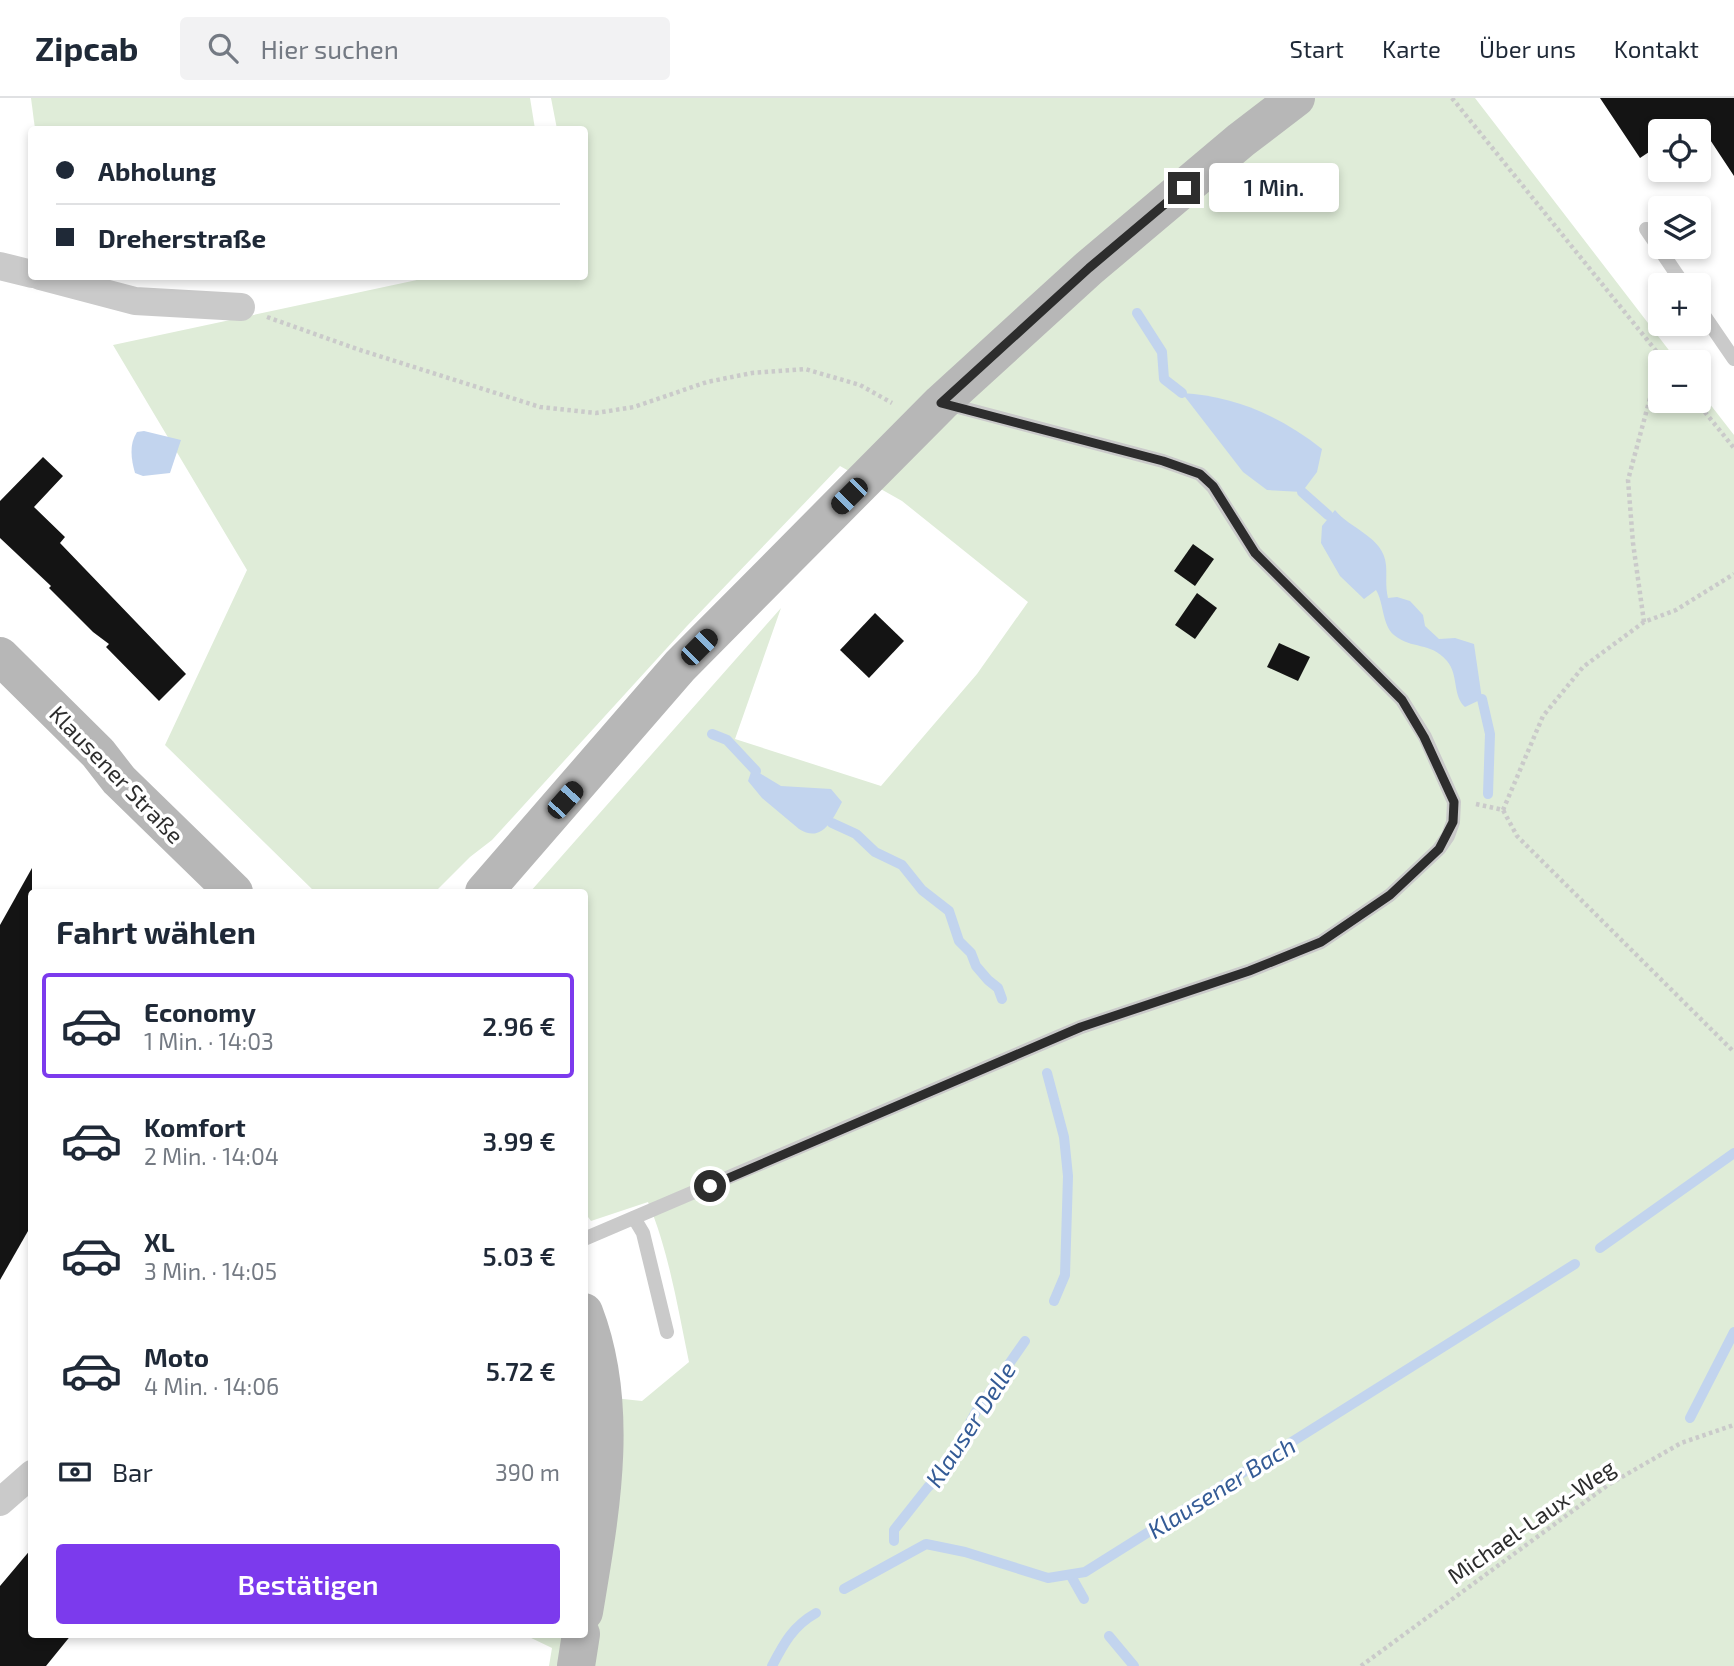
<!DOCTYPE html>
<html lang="de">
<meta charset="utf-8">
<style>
body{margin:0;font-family:"Exo 2",sans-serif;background:#f2f2f3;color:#1f2937;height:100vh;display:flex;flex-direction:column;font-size:26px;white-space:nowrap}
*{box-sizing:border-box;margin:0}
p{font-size:23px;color:#747a83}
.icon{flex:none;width:38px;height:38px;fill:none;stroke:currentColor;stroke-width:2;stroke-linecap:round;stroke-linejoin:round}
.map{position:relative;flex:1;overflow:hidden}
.drawer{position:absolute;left:28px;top:791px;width:560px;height:749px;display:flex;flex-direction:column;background:#fff;border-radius:7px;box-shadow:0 4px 10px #0003}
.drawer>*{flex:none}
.banner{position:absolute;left:28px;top:28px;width:560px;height:154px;border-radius:7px;box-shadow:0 4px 10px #0003;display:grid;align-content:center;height:154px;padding:0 28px;background:#fff}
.fabs{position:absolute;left:1648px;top:21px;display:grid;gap:14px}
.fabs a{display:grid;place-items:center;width:63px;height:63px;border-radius:7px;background:#fff;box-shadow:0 4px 10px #0003;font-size:35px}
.end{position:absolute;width:32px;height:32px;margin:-16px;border:9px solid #2d2d2d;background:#fff;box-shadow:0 0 0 4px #fff}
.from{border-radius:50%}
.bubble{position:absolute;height:49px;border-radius:7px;background:#fff;box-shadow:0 4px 10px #0003;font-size:23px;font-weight:600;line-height:49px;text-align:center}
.car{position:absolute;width:21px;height:42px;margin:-21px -10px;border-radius:9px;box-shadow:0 0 5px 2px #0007;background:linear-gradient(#222 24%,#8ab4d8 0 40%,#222 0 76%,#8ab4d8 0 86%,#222 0)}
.banner b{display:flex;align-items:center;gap:24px;height:66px;font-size:26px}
.banner b+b{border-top:2px solid #e0e1e3}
.banner i{width:18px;height:18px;background:#1f2937}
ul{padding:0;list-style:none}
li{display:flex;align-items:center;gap:21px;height:105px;margin:0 14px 10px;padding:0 14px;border:4px solid transparent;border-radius:7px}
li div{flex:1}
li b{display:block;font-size:26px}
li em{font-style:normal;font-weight:600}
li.current{border-color:#7c3aed}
li>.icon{width:63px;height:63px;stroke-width:1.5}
h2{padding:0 28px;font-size:32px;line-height:84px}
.pay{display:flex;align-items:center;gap:18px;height:77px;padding:0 28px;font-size:26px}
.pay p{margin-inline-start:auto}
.cta{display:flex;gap:14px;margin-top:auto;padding:14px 28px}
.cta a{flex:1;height:80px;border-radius:7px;background:#7c3aed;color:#fff;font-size:28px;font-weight:600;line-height:80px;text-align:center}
header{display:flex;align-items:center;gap:42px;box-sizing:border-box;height:98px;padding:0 35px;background:#fff;border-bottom:2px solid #e0e1e3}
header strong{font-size:33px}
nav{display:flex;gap:38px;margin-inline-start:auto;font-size:24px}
.search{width:490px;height:63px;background:#f2f2f3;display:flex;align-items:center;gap:18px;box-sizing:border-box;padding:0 24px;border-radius:7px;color:#747a83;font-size:26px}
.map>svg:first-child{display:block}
.green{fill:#dfecd8}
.water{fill:#c2d4ee}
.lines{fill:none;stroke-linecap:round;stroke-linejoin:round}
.stream{stroke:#c2d4ee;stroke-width:10}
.building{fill:#141414}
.path{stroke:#cacaca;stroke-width:4.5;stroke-dasharray:3.5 3.5;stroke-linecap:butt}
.lane{stroke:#cacaca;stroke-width:14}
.street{stroke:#cacaca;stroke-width:28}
.secondary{stroke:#b7b7b7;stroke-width:38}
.route{stroke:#2d2d2d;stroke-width:9}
.labels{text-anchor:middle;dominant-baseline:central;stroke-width:7;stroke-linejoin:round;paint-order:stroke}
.street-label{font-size:23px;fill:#2d2d2d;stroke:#fff}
.water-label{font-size:24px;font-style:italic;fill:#345b96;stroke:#fff}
</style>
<header>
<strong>Zipcab</strong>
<div class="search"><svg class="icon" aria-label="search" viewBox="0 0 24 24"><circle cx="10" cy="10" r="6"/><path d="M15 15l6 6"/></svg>Hier suchen</div>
<nav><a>Start</a><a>Karte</a><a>Über uns</a><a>Kontakt</a></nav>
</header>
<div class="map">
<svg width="1734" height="1568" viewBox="0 0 1734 1568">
<rect width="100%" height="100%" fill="#fff"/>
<!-- green -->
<g class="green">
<path d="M31 0H530L535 31H35Z"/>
<path d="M551 0H1475L1678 264H1661V303H1699V292L1734 337V1568H549L552 1550 525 1537 584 1536 585 1297 642 1303 689 1264C678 1211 669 1154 648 1104L591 1123 585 1115 584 794H530L781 510 735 641 881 688 977 576 1028 504 902 403 840 368 687 528 492 742 470 759 435 794H315L165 647 247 472 113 247 431 179 584 178V32L557 31Z"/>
</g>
<!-- water -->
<g class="water">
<path d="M1182 295C1234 298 1281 318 1322 351L1317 374 1302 394 1267 392 1243 374Z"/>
<path d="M144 333 181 342 170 375 143 378 135 375C131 361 129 346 137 334Z"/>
<path d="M1335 412C1350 431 1384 439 1386 467 1387 478 1385 488 1388 500L1397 499 1410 503 1423 517 1425 528 1439 541 1455 540 1474 546 1482 601 1465 609C1452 597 1459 577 1447 563 1430 543 1412 552 1394 537 1382 527 1384 505 1376 492L1364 501 1340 478 1321 445 1322 428Z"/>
<path d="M756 673 781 688 831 691 842 704C833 721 822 746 799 731L762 700 748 683 751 674Z"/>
</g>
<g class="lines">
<!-- stream -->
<g class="stream">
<path d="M1137 215 1162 254 1164 281 1182 295"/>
<path d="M1302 394 1328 417"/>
<path d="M1482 601 1490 636 1488 696"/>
<path d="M712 636 727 642 756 673"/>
<path d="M832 725 856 736 875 754 902 767 922 792 949 813 959 843 971 855 976 868 988 882 998 890 1002 901"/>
<path d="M1047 975 1064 1039 1068 1078 1065 1177 1054 1203"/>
<path d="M1600 1150 1734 1055"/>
<path d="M1690 1320 1734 1234"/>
<path d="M894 1443V1432L928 1389 942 1376 977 1312 1025 1243"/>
<path d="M1071 1478 1084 1501"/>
<path d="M844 1491 926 1446 965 1454 1048 1480 1085 1474 1575 1166"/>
<path d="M1109 1538 1134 1568"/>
<path d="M772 1568C784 1545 793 1528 816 1515"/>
</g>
</g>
<!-- building -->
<g class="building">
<path d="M1600 0H1734V78L1697 22 1680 33H1661V46L1640 60Z"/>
<path d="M43 359 63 378 34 409 65 439 60 445 186 576 159 603 106 549 109 546 93 534 49 490 51 488 0 440V403Z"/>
<path d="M1193 446 1214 461 1195 488 1174 473Z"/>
<path d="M1197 495 1217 510 1195 541 1175 527Z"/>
<path d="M875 515 904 543 869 580 840 552Z"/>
<path d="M1279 545 1310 559 1298 583 1267 569Z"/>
<path d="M32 770V1126L0 1182V827Z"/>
<path d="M32 1450V1536H72L46 1568H0V1488Z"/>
</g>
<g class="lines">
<!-- path -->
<g class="path">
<path d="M1452 0 1665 264"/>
<path d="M267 219 357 251 540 309 596 315 634 309 707 284 752 275 805 271 860 287 892 305"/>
<path d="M1696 303 1734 350"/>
<path d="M1644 524 1633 445 1628 382 1650 300 1661 279"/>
<path d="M1476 706 1503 712 1517 738 1734 954"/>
<path d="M1503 712 1543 618 1583 569 1644 524 1676 512 1734 476"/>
<path d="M1361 1568 1608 1387 1681 1345 1734 1327"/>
</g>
<!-- lane -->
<g class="lane">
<path d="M1646 131 1684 187"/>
<path d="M1699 210 1734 261"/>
<path d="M634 1120 643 1135 667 1234"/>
<path d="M584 1141 1081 929 1249 873 1321 844 1390 797 1439 751 1448 738 1453 724 1454 704 1425 639 1402 602 1255 455 1213 389 1200 376 1163 363 947 306"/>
</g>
<!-- street -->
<g class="street">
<path d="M0 168 32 176"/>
<path d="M40 178 135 203 241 209"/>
<path d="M0 1404 32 1376"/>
</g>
<!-- secondary -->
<g class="secondary">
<path d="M0 558 98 655 119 682 234 794"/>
<path d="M484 794 680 568 941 305 1089 170 1241 42 1296 0"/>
<path d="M584 1214C621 1310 600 1417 584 1514"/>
<path d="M576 1568 581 1536"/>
</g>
</g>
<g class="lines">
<!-- route -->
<path class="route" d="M710 1088 1081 929 1249 873 1321 844 1390 797 1439 751 1453 724 1454 704 1424 639 1402 602 1255 455 1213 388 1200 376 1163 363 941 305 1089 170 1184 90"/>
</g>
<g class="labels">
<!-- street labels -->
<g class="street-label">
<text transform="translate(117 676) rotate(46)">Klausener Straße</text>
<text transform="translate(1531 1423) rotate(-35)">Michael-Laux-Weg</text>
</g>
<!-- water labels -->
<g class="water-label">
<text transform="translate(970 1326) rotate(-57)">Klauser Delle</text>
<text transform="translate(1221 1389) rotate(-32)">Klausener Bach</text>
</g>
</g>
</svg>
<div class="fabs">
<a><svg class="icon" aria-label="locate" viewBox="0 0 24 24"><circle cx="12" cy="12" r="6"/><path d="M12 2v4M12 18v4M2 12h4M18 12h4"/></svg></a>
<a><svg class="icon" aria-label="layers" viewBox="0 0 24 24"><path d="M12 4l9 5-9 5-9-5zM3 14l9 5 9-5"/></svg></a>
<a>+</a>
<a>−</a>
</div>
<i class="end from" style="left:710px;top:1088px"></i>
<i class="end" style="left:1184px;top:90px"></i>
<div class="bubble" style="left:1209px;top:65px;width:130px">1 Min.</div>
<i class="car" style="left:849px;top:398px;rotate:225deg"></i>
<i class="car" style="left:699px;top:549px;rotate:45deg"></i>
<i class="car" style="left:565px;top:702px;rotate:42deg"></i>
<div class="banner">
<b><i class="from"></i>Abholung</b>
<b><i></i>Dreherstraße</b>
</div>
<section class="drawer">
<h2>Fahrt wählen</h2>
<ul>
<li class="current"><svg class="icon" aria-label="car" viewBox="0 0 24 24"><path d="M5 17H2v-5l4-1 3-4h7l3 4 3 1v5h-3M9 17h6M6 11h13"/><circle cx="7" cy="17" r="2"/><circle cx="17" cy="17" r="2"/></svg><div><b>Economy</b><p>1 Min. · 14:03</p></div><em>2.96 €</em></li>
<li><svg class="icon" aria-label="car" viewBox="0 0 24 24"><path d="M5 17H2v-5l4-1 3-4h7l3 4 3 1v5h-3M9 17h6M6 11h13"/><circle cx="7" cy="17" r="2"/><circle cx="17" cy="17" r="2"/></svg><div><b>Komfort</b><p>2 Min. · 14:04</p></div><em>3.99 €</em></li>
<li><svg class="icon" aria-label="car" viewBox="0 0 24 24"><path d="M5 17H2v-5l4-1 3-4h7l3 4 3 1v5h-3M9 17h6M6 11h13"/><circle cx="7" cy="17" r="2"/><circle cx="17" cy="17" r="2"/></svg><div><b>XL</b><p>3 Min. · 14:05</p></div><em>5.03 €</em></li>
<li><svg class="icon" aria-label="car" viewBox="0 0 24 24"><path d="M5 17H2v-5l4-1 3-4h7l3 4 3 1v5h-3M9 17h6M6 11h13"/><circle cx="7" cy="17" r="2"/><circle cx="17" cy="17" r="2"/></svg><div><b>Moto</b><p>4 Min. · 14:06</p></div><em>5.72 €</em></li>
</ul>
<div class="pay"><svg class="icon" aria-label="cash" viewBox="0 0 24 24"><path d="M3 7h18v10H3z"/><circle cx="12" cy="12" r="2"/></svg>Bar<p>390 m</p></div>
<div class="cta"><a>Bestätigen</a></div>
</section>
</div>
